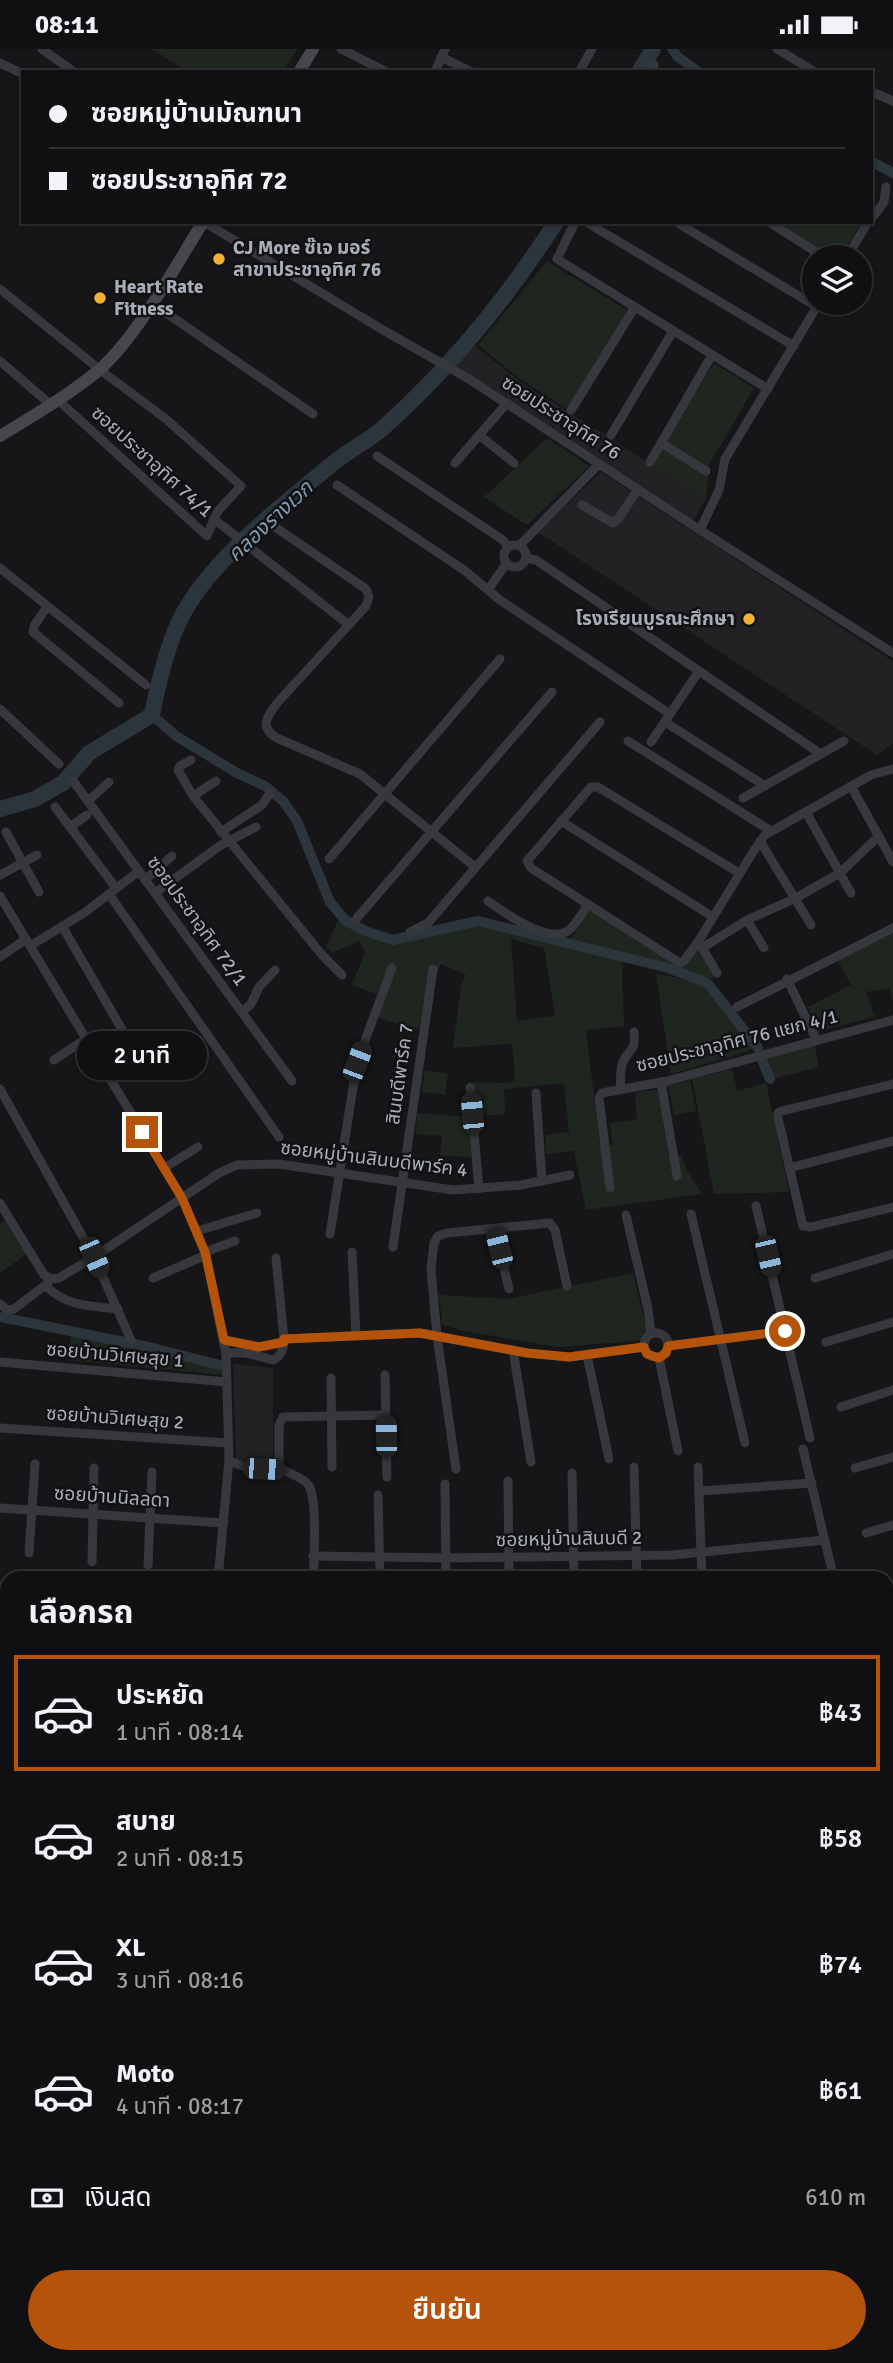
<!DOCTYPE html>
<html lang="th">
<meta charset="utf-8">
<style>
body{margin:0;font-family:Signika,"Noto Sans Thai",sans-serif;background:#1e1e20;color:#f1f3f6;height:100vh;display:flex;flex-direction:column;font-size:26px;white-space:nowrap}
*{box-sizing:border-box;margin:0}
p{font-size:23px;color:#9c9d9f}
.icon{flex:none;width:38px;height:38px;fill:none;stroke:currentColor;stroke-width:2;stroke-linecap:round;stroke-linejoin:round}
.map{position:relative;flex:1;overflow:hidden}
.drawer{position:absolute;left:0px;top:1522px;width:894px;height:793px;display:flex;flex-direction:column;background:#101012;border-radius:21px 21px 0 0;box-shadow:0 2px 5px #0004,0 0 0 2px #303032}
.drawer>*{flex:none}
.hud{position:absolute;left:21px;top:21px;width:852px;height:154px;border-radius:0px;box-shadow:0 2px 5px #0004,0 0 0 2px #303032;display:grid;align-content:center;height:154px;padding:0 28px;background:#101012}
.buttons{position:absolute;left:802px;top:196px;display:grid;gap:14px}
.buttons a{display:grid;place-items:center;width:70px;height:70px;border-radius:50%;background:#101012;box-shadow:0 2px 5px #0004,0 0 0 2px #303032;font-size:35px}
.end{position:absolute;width:32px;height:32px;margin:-16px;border:9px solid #b45309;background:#fff;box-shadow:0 0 0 4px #fff}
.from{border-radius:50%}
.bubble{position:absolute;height:49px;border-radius:24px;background:#101012;box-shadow:0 2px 5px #0004,0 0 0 2px #303032;font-size:23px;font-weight:600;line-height:49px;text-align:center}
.car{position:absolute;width:21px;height:42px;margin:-21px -10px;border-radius:9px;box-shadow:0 0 5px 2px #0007;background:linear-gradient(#222 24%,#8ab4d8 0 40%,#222 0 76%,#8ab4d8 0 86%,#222 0)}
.hud b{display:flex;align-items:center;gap:24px;height:66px;font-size:26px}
.hud b+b{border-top:2px solid #303032}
.hud i{width:18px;height:18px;background:#f1f3f6}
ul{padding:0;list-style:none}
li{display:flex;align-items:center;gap:21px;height:116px;margin:0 14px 10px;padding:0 14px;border:4px solid transparent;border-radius:0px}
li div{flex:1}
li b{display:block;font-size:26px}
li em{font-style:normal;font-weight:600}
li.current{border-color:#b45309}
li>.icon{width:63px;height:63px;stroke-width:1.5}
h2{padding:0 28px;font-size:32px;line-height:84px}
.pay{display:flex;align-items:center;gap:18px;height:77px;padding:0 28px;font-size:26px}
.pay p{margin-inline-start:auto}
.action{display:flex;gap:14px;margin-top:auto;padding:14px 28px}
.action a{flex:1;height:80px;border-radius:42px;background:#b45309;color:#fff;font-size:28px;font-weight:600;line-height:80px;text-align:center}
.status{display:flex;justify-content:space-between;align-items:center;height:49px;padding:0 35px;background:#101012;direction:ltr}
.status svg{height:19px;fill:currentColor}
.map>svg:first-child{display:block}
.built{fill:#222225}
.green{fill:#1e261f;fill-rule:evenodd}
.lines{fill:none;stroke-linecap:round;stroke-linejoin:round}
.stream{stroke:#2c353c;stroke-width:2.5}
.canal{stroke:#2c353c;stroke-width:10}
.river{stroke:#2c353c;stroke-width:16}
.street{stroke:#37383d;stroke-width:9}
.secondary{stroke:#45474d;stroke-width:12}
.route{stroke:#b45309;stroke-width:9}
.poi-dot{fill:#f2b134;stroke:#111113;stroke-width:2.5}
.labels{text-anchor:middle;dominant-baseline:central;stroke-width:5;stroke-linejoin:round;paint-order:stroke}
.poi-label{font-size:19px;font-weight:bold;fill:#a8adb8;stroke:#111113;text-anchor:start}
.street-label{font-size:19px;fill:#a8adb8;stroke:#111113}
.water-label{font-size:21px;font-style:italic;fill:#7f9bb3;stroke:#111113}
</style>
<div class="status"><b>08:11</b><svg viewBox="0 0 49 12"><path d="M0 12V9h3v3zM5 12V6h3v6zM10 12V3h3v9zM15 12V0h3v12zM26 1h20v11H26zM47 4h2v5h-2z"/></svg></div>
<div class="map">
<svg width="893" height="2314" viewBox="0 0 893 2314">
<rect width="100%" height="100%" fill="#161618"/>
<!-- built -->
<g class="built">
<path d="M468 296 475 297 518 331 706 450 693 472 453 316Z"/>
<path d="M601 423 893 612V694L877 706 538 483Z"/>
<path d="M233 1315 273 1319V1414L236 1411Z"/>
</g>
<!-- green -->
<g class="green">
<path d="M152 0H297L283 23H188Z"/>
<path d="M773 173H862L841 208 823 202Z"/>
<path d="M547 212 635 266 575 365 520 330 478 296Z"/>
<path d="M714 314 754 339 709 416 706 450 650 416Z"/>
<path d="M547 389 589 417 527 476 484 448Z"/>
<path d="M590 859 674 913 698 900 716 928 710 931 685 922 570 892Z"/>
<path d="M339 869 373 888 393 893 476 874 567 895 622 912 624 977 586 981 600 1096H613L610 1074 637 1071 635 1045 642 1042 659 1041 668 1106 682 1107 687 1122 702 1145 586 1161 574 1102 546 1105 545 1086 569 1083 564 1034 504 1040 505 1065 479 1067 477 1043 467 1044 468 1033 509 1034 515 1030 512 993 511 995 453 999 461 936 466 926 441 915 435 928 429 927 419 980 377 969 397 916 391 915 377 945 352 936 365 903 359 892 332 904 326 898ZM511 890 544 899 555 967 517 972Z"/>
<path d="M893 881V952L889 939 866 943 875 968 819 982 808 958 851 936 837 910Z"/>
<path d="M656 925 700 933 708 939 753 998 749 1002 671 1025Z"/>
<path d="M814 994 819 1018 772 1030 766 1008Z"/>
<path d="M732 1020 737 1042 766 1034 789 1143 714 1145 692 1030Z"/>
<path d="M425 1021 448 1025 445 1046 422 1043Z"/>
<path d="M690 1032 696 1062 674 1066 668 1036Z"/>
<path d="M417 1064 469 1068 471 1108 440 1107 442 1087 416 1085Z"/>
<path d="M7 1170 28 1204 0 1224V1175Z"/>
<path d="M633 1224 647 1281 638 1292 557 1298 459 1281 442 1275 439 1246 508 1250Z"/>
<path d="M71 1286 222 1314 223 1326 68 1311Z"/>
<path d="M893 1584V1916L887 1915V1586Z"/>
</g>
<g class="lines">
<!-- stream -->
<g class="stream">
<path d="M887 1675 893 1695"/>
<path d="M891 1911 893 1900"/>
</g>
<!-- canal -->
<g class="canal">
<path d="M672 0 678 8 699 23"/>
<path d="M872 113 893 124"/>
<path d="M152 666 176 687 237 724 265 737 283 752 297 772 330 853 345 871 365 882 393 891 478 872 668 919 703 932 709 936 758 999"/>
<path d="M763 1013 770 1030"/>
<path d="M0 1268 149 1298 220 1316"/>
<path d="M887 1582 893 1581"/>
<path d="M887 2181 893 2180"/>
<path d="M0 2238 7 2241"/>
<path d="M95 2308 102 2314"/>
<path d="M829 2314 831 2308"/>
</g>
<!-- river -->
<g class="river">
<path d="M639 23 653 0"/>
<path d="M0 760 35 750 63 734 89 704 152 666C158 635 165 604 178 575 204 516 281 457 331 416 347 402 367 393 383 379 449 320 508 248 556 173"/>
<path d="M0 1714 7 1725"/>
<path d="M0 1804 7 1762"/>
</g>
<!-- street -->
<g class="street">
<path d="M42 0 74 23"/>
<path d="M341 0 387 23"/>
<path d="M777 0 815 23"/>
<path d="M441 8 472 23"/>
<path d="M0 14 23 25"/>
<path d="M435 23 445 0"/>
<path d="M579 23 592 0"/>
<path d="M651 23 654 16"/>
<path d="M872 43 893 52"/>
<path d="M872 169 884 153 886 138"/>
<path d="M204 173 383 281 469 330 700 481 893 604"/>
<path d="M575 173 557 210 768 340"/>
<path d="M586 173 794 297"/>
<path d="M676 173 817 258"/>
<path d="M769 173 824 208"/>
<path d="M847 208 868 173"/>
<path d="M0 240 99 320 166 370 241 437 218 462 214 470"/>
<path d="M152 254 313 365"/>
<path d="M0 312 51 356"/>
<path d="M58 351 207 487 214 470 349 576"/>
<path d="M571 361 635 258"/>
<path d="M479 386 514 414"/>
<path d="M611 386 673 282"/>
<path d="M661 394 706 422"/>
<path d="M377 407 503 491 508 498"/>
<path d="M650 413 712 306"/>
<path d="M455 414 507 354"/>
<path d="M337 436 464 521 500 551 670 665"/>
<path d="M582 456 613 474 619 469 638 440"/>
<path d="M275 478 366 540 369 548 366 557 278 653C268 666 258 678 277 689L360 725 475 818"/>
<path d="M700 481 719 441 725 410 819 254"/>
<circle cx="515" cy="507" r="11"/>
<path d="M519 497 599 415"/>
<path d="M526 509 536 511 821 705"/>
<path d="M0 519 146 636"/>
<path d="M488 541 506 515"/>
<path d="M47 558 34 577 33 583 119 654"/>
<path d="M0 660 59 715"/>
<path d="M665 673 765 737"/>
<path d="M628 692 771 782"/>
<path d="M651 693 699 622"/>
<path d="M191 711 180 717 178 721 193 747 322 906 342 926"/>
<path d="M74 733 292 1032"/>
<path d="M851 737 893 813"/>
<path d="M193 747 216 732"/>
<path d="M743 749 844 692"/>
<path d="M88 752 109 733"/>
<path d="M55 758 116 839"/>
<path d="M806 763 851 844"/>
<path d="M561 772 713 868"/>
<path d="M70 778 87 766"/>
<path d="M6 783 39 843"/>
<path d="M221 783 262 756 270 744"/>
<path d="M760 792 811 876"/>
<path d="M329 810 500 610"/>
<path d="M739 824 598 738H591L527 812 531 819 680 914 684 912 698 893 753 803 765 786 871 726 893 720"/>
<path d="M0 826 37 806"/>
<path d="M145 831 172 807"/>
<path d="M155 844 221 796 256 778"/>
<path d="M109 845 279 1088"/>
<path d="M0 847 182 1149 206 1206 226 1305 229 1411C246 1422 262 1417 281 1421 290 1424 304 1429 309 1437 318 1453 313 1509 314 1530"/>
<path d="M488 852C505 864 547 895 568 882 576 876 582 864 588 855"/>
<path d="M357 869 552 643"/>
<path d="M747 871 764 899"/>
<path d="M62 877 124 984"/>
<path d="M410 883 428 874 600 673"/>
<path d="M700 895 717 924"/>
<path d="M30 897 84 864 139 822"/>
<path d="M702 899 747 871 794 850 840 824 879 787"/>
<path d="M0 908 26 890"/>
<path d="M787 930 816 990"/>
<path d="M737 958 893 879"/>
<path d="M242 963 251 955 259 938 275 921"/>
<path d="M54 1011 87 989"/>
<path d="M661 1033 677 1127"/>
<path d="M893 1035 782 1062 778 1064V1069L803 1177 811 1178 893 1158"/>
<path d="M470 1039 479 1140"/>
<path d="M620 1039C621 1031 620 1022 622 1015 628 999 636 1005 634 983"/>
<path d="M0 1040 94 1208 131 1291"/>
<path d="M536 1044 542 1132"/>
<path d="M164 1119 198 1098"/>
<path d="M789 1119 893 1092"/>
<path d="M610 1139 599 1049 602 1044 667 1032 893 971"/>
<path d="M0 1154 44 1226 51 1230 59 1229 94 1208 219 1124 237 1116 279 1115 453 1141 521 1136 570 1126"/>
<path d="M756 1157 810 1389"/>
<path d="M691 1165 745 1394"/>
<path d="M626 1166 648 1260 651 1285"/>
<path d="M494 1179 509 1240"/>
<path d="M197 1182 257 1164"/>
<path d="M330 1185 357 1013 392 919"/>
<path d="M393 1198 433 920"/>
<path d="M205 1203 235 1192"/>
<path d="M352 1203 356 1286"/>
<path d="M276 1209 284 1290 420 1284 527 1304 569 1308 644 1298"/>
<path d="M153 1229 206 1206"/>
<path d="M815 1229 893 1205"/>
<path d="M46 1237C65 1257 91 1257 118 1260"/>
<path d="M0 1255 7 1261 14 1260 48 1234"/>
<circle cx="656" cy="1296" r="12"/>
<path d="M224 1291 259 1298 284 1293"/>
<path d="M826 1293 893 1273"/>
<path d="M668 1297 785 1282"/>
<path d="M513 1301 531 1413"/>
<path d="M226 1305C245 1301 257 1307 273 1311 282 1307 284 1298 284 1290"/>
<path d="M587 1306 609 1410"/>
<path d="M659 1309 678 1402"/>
<path d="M0 1313 227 1333"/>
<path d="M385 1326 387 1428"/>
<path d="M331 1329 332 1418"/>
<path d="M841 1358 893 1341"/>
<path d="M0 1379 228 1394"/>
<path d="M803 1400 834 1530"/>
<path d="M634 1418 637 1530"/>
<path d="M698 1418 702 1530"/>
<path d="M855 1419 893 1408"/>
<path d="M456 1420 437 1287 431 1220 434 1194 438 1187 447 1184 550 1174 555 1181 567 1237"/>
<path d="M279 1421V1376L283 1368 385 1366"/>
<path d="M572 1424 574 1530"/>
<path d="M508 1432 509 1530"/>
<path d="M445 1435 446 1530"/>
<path d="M699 1442 812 1434"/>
<path d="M378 1446 380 1530"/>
<path d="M0 1459 223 1474"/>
<path d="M866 1484 893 1476"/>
<path d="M29 1504 35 1415"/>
<path d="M313 1507 445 1509 672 1506 825 1491"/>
<path d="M92 1513 94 1419"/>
<path d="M148 1516 152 1423"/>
<path d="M219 1519 229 1411"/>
<path d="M887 1539 893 1538"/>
<path d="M0 2010 7 2012"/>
<path d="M0 2057 7 2060"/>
<path d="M887 2250 893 2251"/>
<path d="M0 2296 7 2288"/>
<path d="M66 2314 71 2308"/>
<path d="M233 2314 235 2308"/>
<path d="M346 2314 348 2308"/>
<path d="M441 2314 443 2308"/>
<path d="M557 2314 559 2308"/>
<path d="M724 2314 726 2308"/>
</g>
<!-- secondary -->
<g class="secondary">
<path d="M299 23 313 0"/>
<path d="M0 387C33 367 67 347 98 322 137 288 175 218 203 173"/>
</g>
</g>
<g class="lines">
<!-- route -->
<path class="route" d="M142 1083 182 1149 205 1203 224 1291 259 1298 284 1293V1290L420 1284 527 1304 569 1308 644 1298 647 1305 659 1309 666 1304 668 1297 785 1282"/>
</g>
<!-- markers -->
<g class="poi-dot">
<circle cx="219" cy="210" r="7"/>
<circle cx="100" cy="249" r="7"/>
<circle cx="749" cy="570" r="7"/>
</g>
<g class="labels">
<!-- poi labels -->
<g class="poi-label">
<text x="233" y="199">CJ More ซ๊เจ มอร์<tspan x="233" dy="22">สาขาประชาอุทิศ 76</tspan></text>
<text x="114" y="238">Heart Rate<tspan x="114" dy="22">Fitness</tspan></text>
<text x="735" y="570" text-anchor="end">โรงเรียนบูรณะศึกษา</text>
</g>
<!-- street labels -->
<g class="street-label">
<text transform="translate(561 369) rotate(33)">ซอยประชาอุทิศ 76</text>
<text transform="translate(152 413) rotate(42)">ซอยประชาอุทิศ 74/1</text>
<text transform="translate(197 872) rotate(54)">ซอยประชาอุทิศ 72/1</text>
<text transform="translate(737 992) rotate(-14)">ซอยประชาอุทิศ 76 แยก 4/1</text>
<text transform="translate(400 1025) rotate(-82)">สินบดีพาร์ค 7</text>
<text transform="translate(374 1110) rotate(7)">ซอยหมู่บ้านสินบดีพาร์ค 4</text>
<text transform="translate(115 1306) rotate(5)">ซอยบ้านวิเศษสุข 1</text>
<text transform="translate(115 1369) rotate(4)">ซอยบ้านวิเศษสุข 2</text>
<text transform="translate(112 1448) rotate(4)">ซอยบ้านนิลลดา</text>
<text transform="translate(569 1490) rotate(-1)">ซอยหมู่บ้านสินบดี 2</text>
</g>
<!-- water labels -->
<g class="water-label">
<text transform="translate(270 472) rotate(-43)">คลองรางเวก</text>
</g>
</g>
</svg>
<div class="buttons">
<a><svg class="icon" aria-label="layers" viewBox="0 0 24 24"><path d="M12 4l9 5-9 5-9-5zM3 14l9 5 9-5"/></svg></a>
</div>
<i class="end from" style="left:785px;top:1282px"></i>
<i class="end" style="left:142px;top:1083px"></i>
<div class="bubble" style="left:77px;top:982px;width:130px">2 นาที</div>
<i class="car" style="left:357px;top:1013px;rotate:21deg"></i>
<i class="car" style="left:472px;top:1064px;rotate:355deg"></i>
<i class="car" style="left:499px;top:1199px;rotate:346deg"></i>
<i class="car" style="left:768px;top:1207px;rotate:167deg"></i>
<i class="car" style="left:94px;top:1208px;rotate:156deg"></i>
<i class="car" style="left:386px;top:1387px;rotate:359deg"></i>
<i class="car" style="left:264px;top:1420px;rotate:93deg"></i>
<div class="hud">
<b><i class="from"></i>ซอยหมู่บ้านมัณฑนา</b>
<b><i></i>ซอยประชาอุทิศ 72</b>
</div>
<section class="drawer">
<h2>เลือกรถ</h2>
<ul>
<li class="current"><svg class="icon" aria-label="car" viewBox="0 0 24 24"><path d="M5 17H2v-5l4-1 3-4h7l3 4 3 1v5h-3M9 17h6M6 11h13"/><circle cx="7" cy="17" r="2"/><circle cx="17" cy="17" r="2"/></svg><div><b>ประหยัด</b><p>1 นาที · 08:14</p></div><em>฿43</em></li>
<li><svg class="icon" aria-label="car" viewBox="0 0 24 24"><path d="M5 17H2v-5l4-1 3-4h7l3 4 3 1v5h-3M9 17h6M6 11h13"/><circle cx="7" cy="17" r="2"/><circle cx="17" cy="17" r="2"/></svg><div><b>สบาย</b><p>2 นาที · 08:15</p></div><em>฿58</em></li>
<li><svg class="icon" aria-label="car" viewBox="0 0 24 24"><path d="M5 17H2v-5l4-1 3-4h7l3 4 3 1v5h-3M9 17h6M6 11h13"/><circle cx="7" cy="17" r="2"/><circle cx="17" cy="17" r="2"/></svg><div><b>XL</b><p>3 นาที · 08:16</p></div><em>฿74</em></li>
<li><svg class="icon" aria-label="car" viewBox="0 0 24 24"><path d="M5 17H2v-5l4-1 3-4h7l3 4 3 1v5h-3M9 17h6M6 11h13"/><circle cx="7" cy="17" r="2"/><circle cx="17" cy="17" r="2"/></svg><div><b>Moto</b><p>4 นาที · 08:17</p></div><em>฿61</em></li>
</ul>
<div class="pay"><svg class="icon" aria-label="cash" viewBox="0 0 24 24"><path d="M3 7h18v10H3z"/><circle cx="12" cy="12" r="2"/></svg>เงินสด<p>610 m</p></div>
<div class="action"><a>ยืนยัน</a></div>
</section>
</div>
